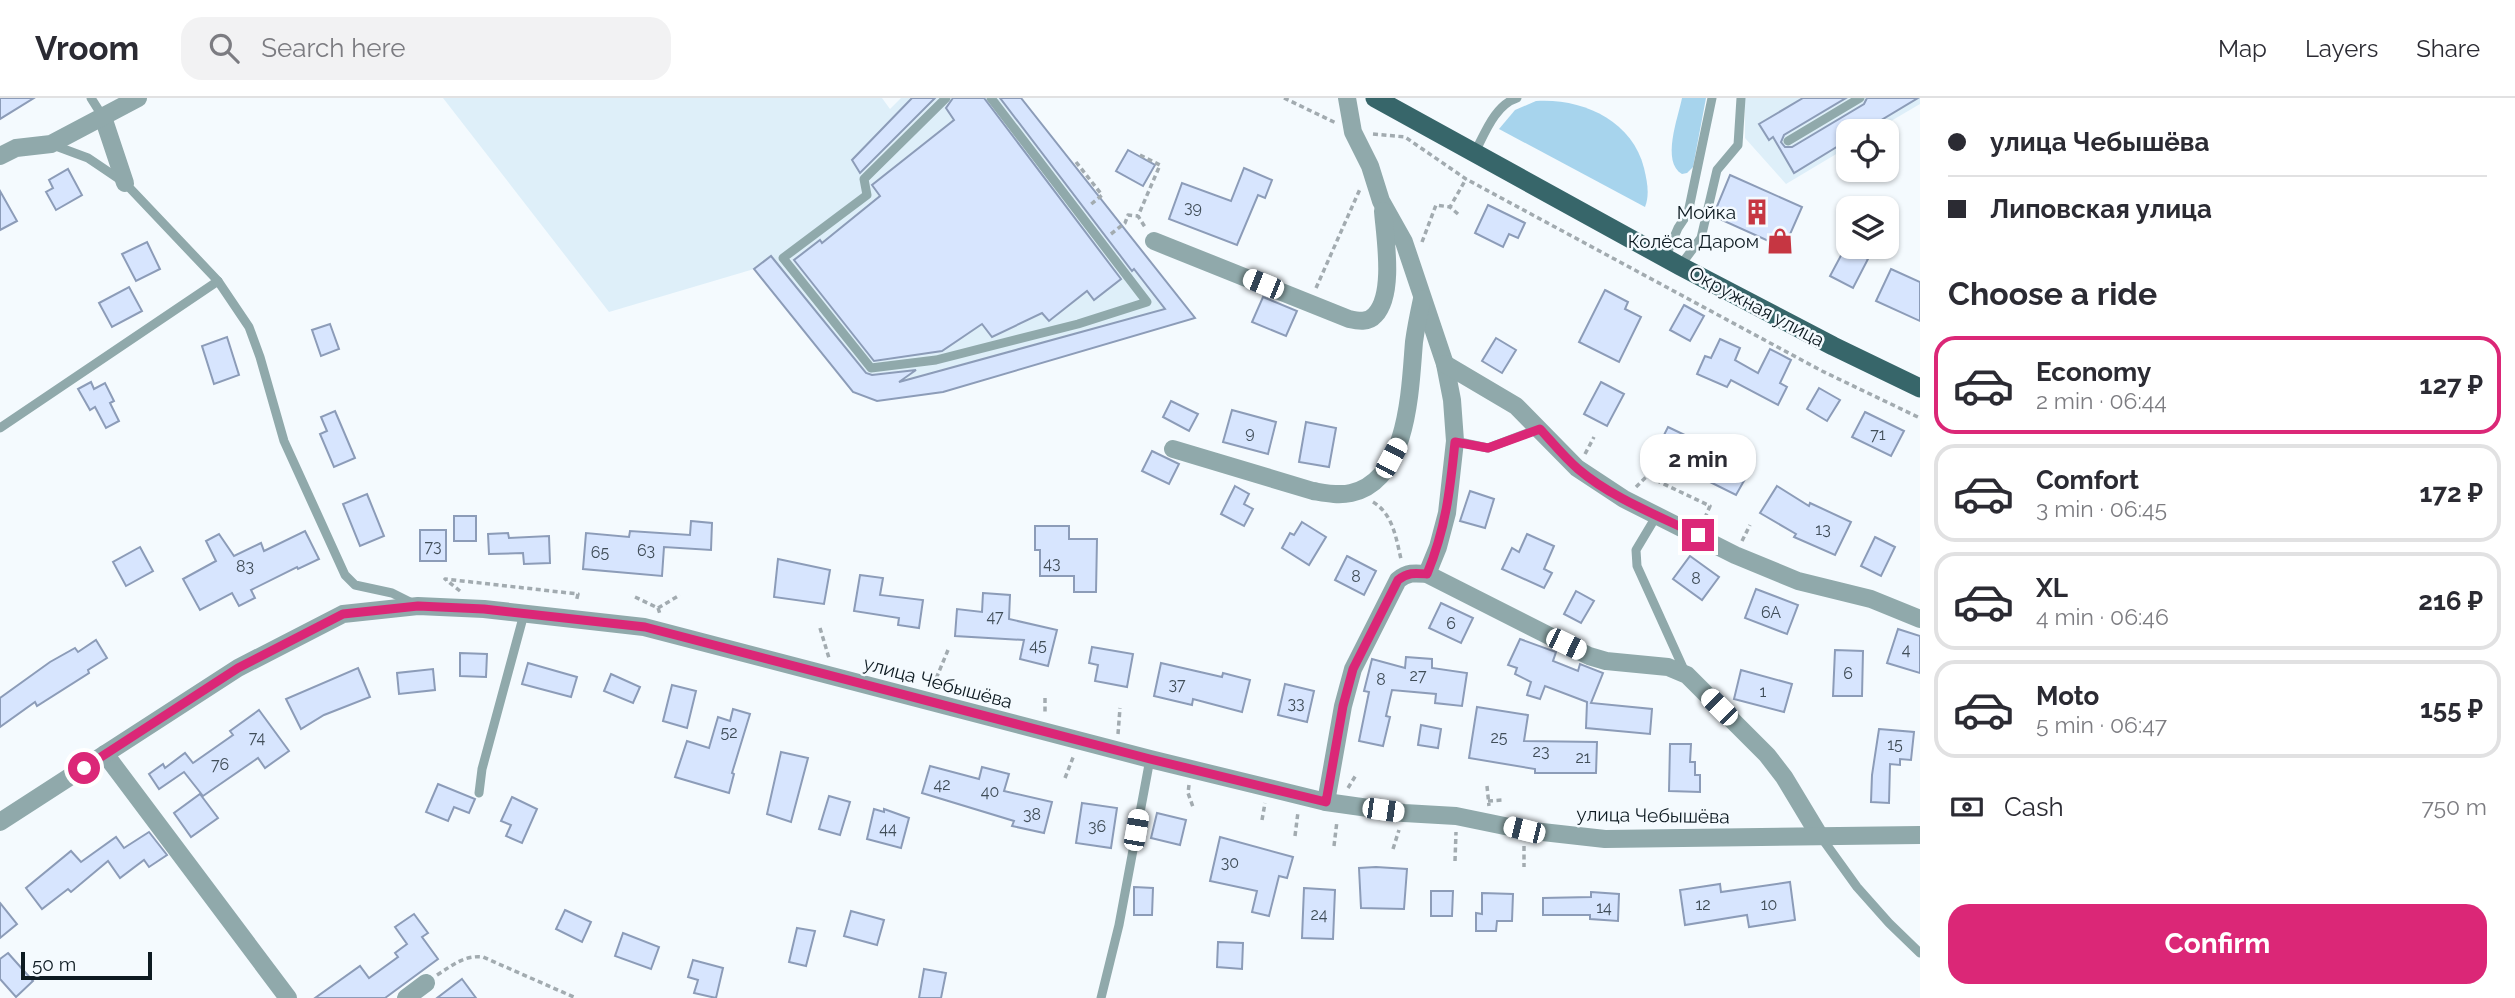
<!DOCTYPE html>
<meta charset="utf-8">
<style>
body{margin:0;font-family:Raleway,sans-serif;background:#f2f2f3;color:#2b2b33;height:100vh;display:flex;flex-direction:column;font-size:26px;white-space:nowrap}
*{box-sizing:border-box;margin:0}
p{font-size:23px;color:#7c7c81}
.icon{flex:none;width:38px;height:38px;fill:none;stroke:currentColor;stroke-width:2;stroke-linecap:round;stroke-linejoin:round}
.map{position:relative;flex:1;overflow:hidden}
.sheet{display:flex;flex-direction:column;background:#fff;width:595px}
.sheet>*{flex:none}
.hud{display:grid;align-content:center;height:154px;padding:0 28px;background:#fff}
.fabs{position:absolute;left:1836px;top:21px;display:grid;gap:14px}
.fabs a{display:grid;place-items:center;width:63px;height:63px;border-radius:14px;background:#fff;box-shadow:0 2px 5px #0004;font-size:35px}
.scale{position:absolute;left:21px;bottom:18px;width:131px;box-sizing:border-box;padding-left:7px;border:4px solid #0d1a21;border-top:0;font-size:19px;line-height:24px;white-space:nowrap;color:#0d1a21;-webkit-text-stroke:5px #f4fafe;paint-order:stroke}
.end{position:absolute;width:32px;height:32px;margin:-16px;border:9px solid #db2777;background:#fff;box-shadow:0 0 0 4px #fff}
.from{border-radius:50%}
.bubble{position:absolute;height:49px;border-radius:21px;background:#fff;box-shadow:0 2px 5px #0004;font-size:23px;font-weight:700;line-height:49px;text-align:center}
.car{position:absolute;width:21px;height:42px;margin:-21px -10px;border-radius:9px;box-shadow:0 0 5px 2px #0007;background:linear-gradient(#fff 24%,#345 0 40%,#fff 0 76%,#345 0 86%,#fff 0)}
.hud b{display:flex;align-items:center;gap:24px;height:66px;font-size:26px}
.hud b+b{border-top:2px solid #e1e1e2}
.hud i{width:18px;height:18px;background:#2b2b33}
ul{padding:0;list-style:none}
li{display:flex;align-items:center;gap:21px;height:98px;margin:0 14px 10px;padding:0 14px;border:4px solid #e1e1e2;border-radius:21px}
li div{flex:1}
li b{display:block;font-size:26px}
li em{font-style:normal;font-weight:700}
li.current{border-color:#db2777}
li>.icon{width:63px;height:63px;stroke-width:1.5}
h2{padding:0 28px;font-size:32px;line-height:84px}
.pay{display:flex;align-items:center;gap:18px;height:77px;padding:0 28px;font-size:26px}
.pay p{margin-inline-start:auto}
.button{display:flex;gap:14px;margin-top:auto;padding:14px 28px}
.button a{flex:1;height:80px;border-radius:21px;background:#db2777;color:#fff;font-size:28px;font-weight:700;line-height:80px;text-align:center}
header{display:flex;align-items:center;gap:42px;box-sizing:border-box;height:98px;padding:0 35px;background:#fff;border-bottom:2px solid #e1e1e2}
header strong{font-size:33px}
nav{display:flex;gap:38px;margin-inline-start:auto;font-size:24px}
.search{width:490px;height:63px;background:#f2f2f3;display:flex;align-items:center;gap:18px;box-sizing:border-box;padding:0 24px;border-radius:21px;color:#7c7c81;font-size:26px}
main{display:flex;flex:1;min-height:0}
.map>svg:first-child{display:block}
.built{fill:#deeff9}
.green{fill:#a7d4ed}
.building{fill:#d7e5fe;stroke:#8c9cb8;stroke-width:2}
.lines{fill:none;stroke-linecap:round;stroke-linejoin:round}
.path{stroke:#a2abb0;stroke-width:3.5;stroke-dasharray:5 3.5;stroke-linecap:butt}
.service{stroke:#90a9ab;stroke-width:9}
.minor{stroke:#90a9ab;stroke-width:18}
.primary{stroke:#37666a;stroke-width:19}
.route{stroke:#db2777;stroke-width:9}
.labels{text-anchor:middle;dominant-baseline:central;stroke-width:5;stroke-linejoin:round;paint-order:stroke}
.number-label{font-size:16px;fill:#404d58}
.poi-label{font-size:19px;fill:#0d1a21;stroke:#f4fafe;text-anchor:end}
.street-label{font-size:19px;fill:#0d1a21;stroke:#f4fafe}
</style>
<header>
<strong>Vroom</strong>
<div class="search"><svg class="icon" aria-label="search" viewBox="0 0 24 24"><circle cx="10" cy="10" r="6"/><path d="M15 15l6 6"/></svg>Search here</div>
<nav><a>Map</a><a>Layers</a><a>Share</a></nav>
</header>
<main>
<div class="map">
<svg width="1920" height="900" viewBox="0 0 1920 900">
<rect width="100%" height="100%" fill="#f4fafe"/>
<!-- built -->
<g class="built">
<path d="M443 0H882L890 11 901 0H1021L1195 220 943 294 877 303 853 294 754 171 609 214Z"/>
<path d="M1745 0H1920V6L1874 33H1848V49L1786 86 1745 40Z"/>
</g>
<!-- green -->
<g class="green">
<path d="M1682 0H1706L1693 69 1687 75 1682 76C1661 64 1678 20 1682 0Z"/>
<path d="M1536 3C1582 0 1632 22 1644 70 1647 83 1650 96 1645 109L1499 31 1515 12Z"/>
</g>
<!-- building -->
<g class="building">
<path d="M0 0H34L0 21Z"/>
<path d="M912 0H935L860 75 852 62Z"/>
<path d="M953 0H984L1121 181 1094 202 1087 193 1049 223 1042 215 992 239 982 226 942 253 874 263 794 162 820 142 822 145 880 98 872 87 954 22 946 10Z"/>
<path d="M1000 0H1021L1195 220 943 294 877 303 853 294 754 171 771 158 866 275 872 277 916 272 899 284 1165 211 1134 171 1132 173Z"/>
<path d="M1803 0H1846L1784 37 1781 44 1785 49H1792L1864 6 1867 0H1918L1863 33H1848V42L1794 75 1773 39 1769 42 1759 26Z"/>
<path d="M1128 52 1155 67 1143 88 1116 73Z"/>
<path d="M1244 70 1272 82 1265 100 1258 97 1237 147 1169 121 1182 85 1231 103Z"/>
<path d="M68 71 82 97 56 112 46 94 53 90 49 82Z"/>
<path d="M1730 77 1802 109 1784 150 1713 118Z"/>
<path d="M0 93 17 123 0 132Z"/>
<path d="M1488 107 1525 125 1518 140 1509 136 1503 149 1475 135Z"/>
<path d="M147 144 160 171 136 183 122 156Z"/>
<path d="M1845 150 1868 161 1853 190 1830 178Z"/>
<path d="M1891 171 1920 184V223L1876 203Z"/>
<path d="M129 189 142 213 112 229 99 205Z"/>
<path d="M1605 192 1628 204 1625 211 1641 219 1619 264 1579 244Z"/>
<path d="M1263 199 1297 213 1286 238 1252 224Z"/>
<path d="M1684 207 1704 218 1690 243 1670 232Z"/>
<path d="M330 226 339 251 321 258 312 232Z"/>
<path d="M227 239 239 277 214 286 202 248Z"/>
<path d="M1496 240 1516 252 1502 275 1482 263Z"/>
<path d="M1720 241 1740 250 1735 262 1758 275 1770 251 1791 262 1780 285 1787 289 1778 307 1731 282 1727 289 1697 276 1705 258 1711 260Z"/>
<path d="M91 284 94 291 105 285 114 303 110 305 119 323 106 330 95 309 90 312 78 291Z"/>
<path d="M1601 284 1624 296 1607 328 1584 316Z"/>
<path d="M1819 290 1840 302 1827 323 1807 311Z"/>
<path d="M1171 303 1198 316 1189 333 1163 319Z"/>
<path d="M1232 312 1276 324 1268 356 1223 344Z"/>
<path d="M335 313 355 360 334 369 320 336 327 333 321 319Z"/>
<path d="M1865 314 1904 333 1891 358 1852 339Z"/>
<path d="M1306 324 1336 330 1329 369 1299 364Z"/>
<path d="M1668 329 1689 339 1676 366 1655 355Z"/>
<path d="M1152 353 1179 366 1169 386 1142 373Z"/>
<path d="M1723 360 1749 374 1736 397 1710 384Z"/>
<path d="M1235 388 1249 396 1244 406 1253 411 1244 428 1221 416Z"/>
<path d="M1777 388 1809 408 1810 405 1851 424 1835 457 1794 439 1796 436 1760 415Z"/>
<path d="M1470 393 1494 401 1485 430 1460 423Z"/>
<path d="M367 396 384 438 360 448 343 406Z"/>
<rect x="454" y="418" width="22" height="25"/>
<path d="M691 423 712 425 711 452 664 449 662 478 583 471 586 435 629 439 630 433 690 437Z"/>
<path d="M1302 424 1326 439 1309 467 1282 450 1290 435 1294 437Z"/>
<path d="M1035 428H1069V441H1097L1096 494H1074V478H1040V452H1035Z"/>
<rect x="420" y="432" width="26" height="31"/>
<path d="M305 433 319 461 298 471 297 469 251 492 255 500 239 508 232 495 200 512 183 481 216 463 206 443 219 436 234 458 261 445 264 453Z"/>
<path d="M508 435 509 440 549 438 550 465 524 466 523 455 489 456 488 436Z"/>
<path d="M1527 436 1554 448 1544 471 1552 475 1544 490 1502 471 1512 450 1519 454Z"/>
<path d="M1875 439 1895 449 1881 478 1861 468Z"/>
<path d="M140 449 153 473 126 488 113 464Z"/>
<path d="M1347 458 1376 473 1364 497 1335 482Z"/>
<path d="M1690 458 1719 479 1702 502 1673 481Z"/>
<path d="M778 461 830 472 824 506 774 499Z"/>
<path d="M860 477 883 480 880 497 923 502 919 530 898 527 899 520 854 513Z"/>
<path d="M1756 491 1798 507 1787 536 1745 520Z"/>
<path d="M1576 493 1594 503 1581 525 1564 516Z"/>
<path d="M983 495 1010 497 1009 521 1057 532 1048 568 1020 561 1024 542 955 538 957 511 982 514Z"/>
<path d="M1441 505 1473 520 1461 545 1429 530Z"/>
<path d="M1898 531 1920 538V575L1887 565Z"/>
<path d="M1520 541 1556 554 1553 563 1578 573 1580 566 1603 575 1591 605 1652 611 1650 636 1586 630 1587 604 1545 588 1540 601 1527 597 1531 584 1515 576 1517 570 1508 567Z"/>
<path d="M96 542 107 560 88 572 89 575 37 608 35 604 0 629V600L50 564 75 550 78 554Z"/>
<path d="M1092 549 1133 556 1127 589 1095 583 1098 567 1089 565Z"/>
<path d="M1835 552 1863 553 1862 598H1833Z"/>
<path d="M460 555 487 556 486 579 460 578Z"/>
<path d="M1406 559 1432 561V570L1467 575 1462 608 1435 605 1436 596 1392 592 1386 618 1390 619 1383 648 1359 643 1369 594 1364 593 1372 561 1405 570Z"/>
<path d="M528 565 577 579 571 599 522 586Z"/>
<path d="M1161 565 1222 579 1223 575 1250 582 1242 614 1193 601 1192 607 1154 598Z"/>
<path d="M358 570 370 599 324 617 301 631 286 601Z"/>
<path d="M433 571 435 592 399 596 397 575Z"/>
<path d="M1741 572 1792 586 1784 614 1734 601Z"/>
<path d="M611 576 640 589 633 605 604 593Z"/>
<path d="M1285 586 1314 593 1307 624 1278 617Z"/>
<path d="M672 587 696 593 687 630 663 623Z"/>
<path d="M1477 609 1528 617 1524 643 1597 644 1596 675H1535V671L1469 660Z"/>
<path d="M733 611 750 616 732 675 734 676 729 695 675 679 687 643 709 650 718 619 730 623Z"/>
<path d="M259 612 289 653 265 670 258 660 203 698 184 674 159 691 149 676 163 666 165 670 185 655 193 665 233 637 230 633Z"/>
<path d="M1421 627 1441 631 1438 650 1418 647Z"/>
<path d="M1879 631 1914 634 1911 662 1900 661V667L1890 666 1889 705 1871 704 1872 677Z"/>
<path d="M1670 646H1691L1690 664H1695V677H1700V694L1669 693Z"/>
<path d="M781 654 808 660 791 724 767 716Z"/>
<path d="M930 668 979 681 982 669 1009 676 1004 693 1052 704 1044 735 1012 728 1014 723 922 695Z"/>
<path d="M438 686 475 701 469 715 454 709 448 723 426 714Z"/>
<path d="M200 696 218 720 191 739 174 715Z"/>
<path d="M829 698 850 704 840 737 819 731Z"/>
<path d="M512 699 537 711 522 745 506 738 511 727 501 723Z"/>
<path d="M1082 705 1117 710 1111 750 1076 745Z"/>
<path d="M874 711 884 714V711L909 720 901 750 867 741Z"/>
<path d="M1157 715 1186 722 1180 747 1151 740Z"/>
<path d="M149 734 167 757 149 769 144 762 120 780 108 763 71 794 68 791 42 811 26 790 71 753 81 764 116 739 124 750Z"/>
<path d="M1220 739 1293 759 1287 780 1279 778 1269 818 1252 814 1257 793 1210 783Z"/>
<path d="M1376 769 1407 771 1404 811 1361 810 1359 770Z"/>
<path d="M1790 784 1795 822 1749 829 1747 817 1685 827 1680 792 1720 786 1721 794Z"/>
<path d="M1134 789 1153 790 1152 817H1134Z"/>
<path d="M1304 790 1335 792 1333 841 1302 840Z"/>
<path d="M1431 793H1453L1452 818H1431Z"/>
<path d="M1591 794 1619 796 1618 823 1590 821V817H1543V800L1591 799Z"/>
<path d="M1482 795 1513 796 1512 823H1497L1496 833H1476V815L1482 816Z"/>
<path d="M0 805 17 826 0 840Z"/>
<path d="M565 812 591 824 582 844 556 831Z"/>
<path d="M851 813 884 822 877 847 844 838Z"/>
<path d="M414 816 428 835 422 839 438 861 385 900H315L360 868 369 880 398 859 395 855 407 846 395 829Z"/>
<path d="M797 830 815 833 806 868 789 864Z"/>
<path d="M623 835 659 849 651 871 615 858Z"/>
<path d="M1218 844 1243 845 1242 871 1217 869Z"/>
<path d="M8 855 33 883 16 899 0 881V861Z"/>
<path d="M693 862 723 870 716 900 694 895 698 882 688 879Z"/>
<path d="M924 871 946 875 941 900H919Z"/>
<path d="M462 881 476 900H437Z"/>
</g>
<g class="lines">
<!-- path -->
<g class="path">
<path d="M1284 0 1336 25"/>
<path d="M1373 36 1405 39 1466 81 1822 273 1920 320"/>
<path d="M1140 57 1160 67 1138 118 1145 129"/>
<path d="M1076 64 1102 97 1089 108"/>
<path d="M1458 116 1450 109 1466 81"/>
<path d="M1111 136 1125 125 1128 117 1138 118"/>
<path d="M1422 144 1436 107 1450 109"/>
<path d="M1316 190 1360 91"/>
<path d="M1585 356 1594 339"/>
<path d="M1636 389 1647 378 1710 408 1704 422"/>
<path d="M1373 404C1393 416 1396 440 1401 461"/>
<path d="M1742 443 1750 427"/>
<path d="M460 493 445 481 578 496 576 504"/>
<path d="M635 499 658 510 660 516"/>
<path d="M658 510 680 497"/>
<path d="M820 530 829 560"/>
<path d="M933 588 948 552"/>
<path d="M1045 600V617"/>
<path d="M1118 636 1120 610"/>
<path d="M1065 680 1074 657"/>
<path d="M1189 687 1188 695 1193 709"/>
<path d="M1487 688 1489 708"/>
<path d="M1348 690 1356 677"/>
<path d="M1488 703 1503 702"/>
<path d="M1262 722 1265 705"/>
<path d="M1295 738 1298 714"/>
<path d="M1334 748 1337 723"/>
<path d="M1524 748V769"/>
<path d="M1393 751 1399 732"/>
<path d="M1455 763 1456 734"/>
<path d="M437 877C453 867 464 857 483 859L576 900"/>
</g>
<!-- service -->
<g class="service">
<path d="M91 0 103 19"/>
<path d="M946 0 864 81 867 97 783 160 871 270 936 262 1078 226 1147 204 991 0"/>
<path d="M1788 43 1860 0"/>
<path d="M53 47 88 60 125 85 218 183 249 229 260 259 284 343 345 477 355 487 392 495 414 506"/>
<path d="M1475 54C1485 35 1495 7 1517 0"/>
<path d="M1665 160 1678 130 1688 115 1712 0"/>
<path d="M1680 168 1701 140 1717 72 1738 47 1741 0"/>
<path d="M0 330 218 183"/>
<path d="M1455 343 1488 350 1538 331"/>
<path d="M1657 417 1636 452 1637 468 1685 574"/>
<path d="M479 695 482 671 524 516"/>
<path d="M1821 739 1857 789 1889 825 1920 855"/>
<path d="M1101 900 1119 827 1150 661"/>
</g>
<!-- minor -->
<g class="minor">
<path d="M1347 0 1353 34 1370 68 1381 103 1404 144 1445 266 1452 302 1455 343 1447 415 1438 449 1427 476"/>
<path d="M103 19 125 85"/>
<path d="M0 58 16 50 51 46 138 0"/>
<path d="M1154 143 1349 221C1358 223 1368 225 1375 217 1395 196 1385 139 1383 113"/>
<path d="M1445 266 1516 308 1577 370 1624 401 1735 457 1798 483 1871 501 1920 521"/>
<path d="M1173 351 1313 393C1325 395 1338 398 1351 395 1409 382 1410 290 1414 244 1416 229 1419 215 1422 201"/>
<path d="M105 656 288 900"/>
<path d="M1326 704 1343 608 1353 571 1398 482C1408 474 1415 475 1427 476L1589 558 1606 563 1668 569 1687 577 1767 657 1784 679 1819 737"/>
<path d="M0 724 238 570 343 516 418 508 484 511 644 529 1150 661 1326 704 1404 715 1456 718 1524 732 1605 741 1920 737"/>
<path d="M406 900 426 885"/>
</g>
<!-- primary -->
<path class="primary" d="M1375 0 1680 168 1833 248 1920 290"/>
</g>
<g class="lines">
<!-- route -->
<path class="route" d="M84 670 238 570 343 516 418 508 484 511 645 529 1150 661 1326 704 1343 608 1353 571 1398 482C1408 474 1415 475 1427 476 1446 430 1450 392 1455 344L1488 350 1540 331C1552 344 1564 359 1578 371 1612 400 1657 417 1698 437"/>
</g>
<!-- icons -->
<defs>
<g id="building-bare" transform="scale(2.1)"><path d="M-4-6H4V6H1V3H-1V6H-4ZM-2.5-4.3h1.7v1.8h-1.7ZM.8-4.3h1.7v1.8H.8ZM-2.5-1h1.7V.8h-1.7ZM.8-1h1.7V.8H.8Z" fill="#c63642" stroke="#f4fafe" stroke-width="2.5" paint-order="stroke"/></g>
<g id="shop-bare" transform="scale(2.1)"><path d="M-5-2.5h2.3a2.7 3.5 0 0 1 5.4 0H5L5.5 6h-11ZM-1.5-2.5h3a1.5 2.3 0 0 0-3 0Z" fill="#c63642" stroke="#f4fafe" stroke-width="2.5" paint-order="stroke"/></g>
</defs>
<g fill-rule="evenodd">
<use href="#building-bare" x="1757" y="114"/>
<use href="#shop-bare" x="1780" y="143"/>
</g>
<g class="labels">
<!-- number labels -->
<g class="number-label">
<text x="1193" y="109">39</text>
<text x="1250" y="334">9</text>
<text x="1878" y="336">71</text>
<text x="1823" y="431">13</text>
<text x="433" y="448">73</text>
<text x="646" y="452">63</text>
<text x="600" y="454">65</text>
<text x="1052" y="465">43</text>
<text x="245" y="468">83</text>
<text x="1356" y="478">8</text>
<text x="1696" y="480">8</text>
<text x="1771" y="514">6А</text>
<text x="995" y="518">47</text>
<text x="1451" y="525">6</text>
<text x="1038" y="547">45</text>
<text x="1906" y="551">4</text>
<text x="1848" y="575">6</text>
<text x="1418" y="577">27</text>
<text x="1381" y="581">8</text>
<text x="1177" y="586">37</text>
<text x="1763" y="593">1</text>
<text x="1296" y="605">33</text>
<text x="729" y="634">52</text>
<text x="257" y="639">74</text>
<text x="1499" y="639">25</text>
<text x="1895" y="646">15</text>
<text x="1541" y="653">23</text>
<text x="1583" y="659">21</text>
<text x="220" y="666">76</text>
<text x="942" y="686">42</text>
<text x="990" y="693">40</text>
<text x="1032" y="716">38</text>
<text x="1097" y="728">36</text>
<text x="888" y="730">44</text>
<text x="1230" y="764">30</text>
<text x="1703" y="806">12</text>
<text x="1769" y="806">10</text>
<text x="1604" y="809">14</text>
<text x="1319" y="816">24</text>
</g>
<!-- poi labels -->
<g class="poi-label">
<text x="1736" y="114">Мойка</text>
<text x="1759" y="143">Колёса Даром</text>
</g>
<!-- street labels -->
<g class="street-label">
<text transform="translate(1757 208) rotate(28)">Окружная улица</text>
<text transform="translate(938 584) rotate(15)">улица Чебышёва</text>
<text transform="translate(1653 717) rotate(1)">улица Чебышёва</text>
</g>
</g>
</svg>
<div class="fabs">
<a><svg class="icon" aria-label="locate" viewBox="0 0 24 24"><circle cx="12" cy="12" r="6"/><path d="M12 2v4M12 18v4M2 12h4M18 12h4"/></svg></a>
<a><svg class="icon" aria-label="layers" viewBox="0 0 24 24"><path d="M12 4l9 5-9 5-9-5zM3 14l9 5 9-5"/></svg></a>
</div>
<div class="scale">50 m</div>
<i class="end from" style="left:84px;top:670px"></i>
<i class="end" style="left:1698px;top:437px"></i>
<div class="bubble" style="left:1640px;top:336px;width:116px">2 min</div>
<i class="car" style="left:1263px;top:186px;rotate:292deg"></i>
<i class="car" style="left:1391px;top:360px;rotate:28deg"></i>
<i class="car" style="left:1566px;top:546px;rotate:116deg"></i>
<i class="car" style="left:1719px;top:609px;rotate:315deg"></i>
<i class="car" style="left:1383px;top:712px;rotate:98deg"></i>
<i class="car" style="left:1136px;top:732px;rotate:10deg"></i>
<i class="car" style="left:1524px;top:732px;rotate:284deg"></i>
</div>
<section class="sheet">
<div class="hud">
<b><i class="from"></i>улица Чебышёва</b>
<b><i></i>Липовская улица</b>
</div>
<h2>Choose a ride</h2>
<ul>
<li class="current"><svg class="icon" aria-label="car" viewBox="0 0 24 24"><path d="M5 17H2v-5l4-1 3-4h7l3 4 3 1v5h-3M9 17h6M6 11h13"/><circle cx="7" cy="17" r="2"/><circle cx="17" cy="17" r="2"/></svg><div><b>Economy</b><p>2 min · 06:44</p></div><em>127 ₽</em></li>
<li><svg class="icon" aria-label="car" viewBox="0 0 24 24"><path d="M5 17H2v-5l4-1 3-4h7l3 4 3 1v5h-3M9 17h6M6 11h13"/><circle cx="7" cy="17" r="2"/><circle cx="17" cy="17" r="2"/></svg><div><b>Comfort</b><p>3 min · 06:45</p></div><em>172 ₽</em></li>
<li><svg class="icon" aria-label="car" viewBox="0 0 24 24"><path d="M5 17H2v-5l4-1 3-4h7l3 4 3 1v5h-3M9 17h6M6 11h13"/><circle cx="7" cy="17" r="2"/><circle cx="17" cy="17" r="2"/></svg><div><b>XL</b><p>4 min · 06:46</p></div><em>216 ₽</em></li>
<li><svg class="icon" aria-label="car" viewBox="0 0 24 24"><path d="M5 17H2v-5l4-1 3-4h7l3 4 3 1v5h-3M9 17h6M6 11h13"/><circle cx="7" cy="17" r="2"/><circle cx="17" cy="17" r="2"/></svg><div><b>Moto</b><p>5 min · 06:47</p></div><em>155 ₽</em></li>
</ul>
<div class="pay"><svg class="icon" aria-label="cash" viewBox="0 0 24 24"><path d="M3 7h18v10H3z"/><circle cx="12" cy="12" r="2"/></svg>Cash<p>750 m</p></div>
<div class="button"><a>Confirm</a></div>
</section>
</main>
